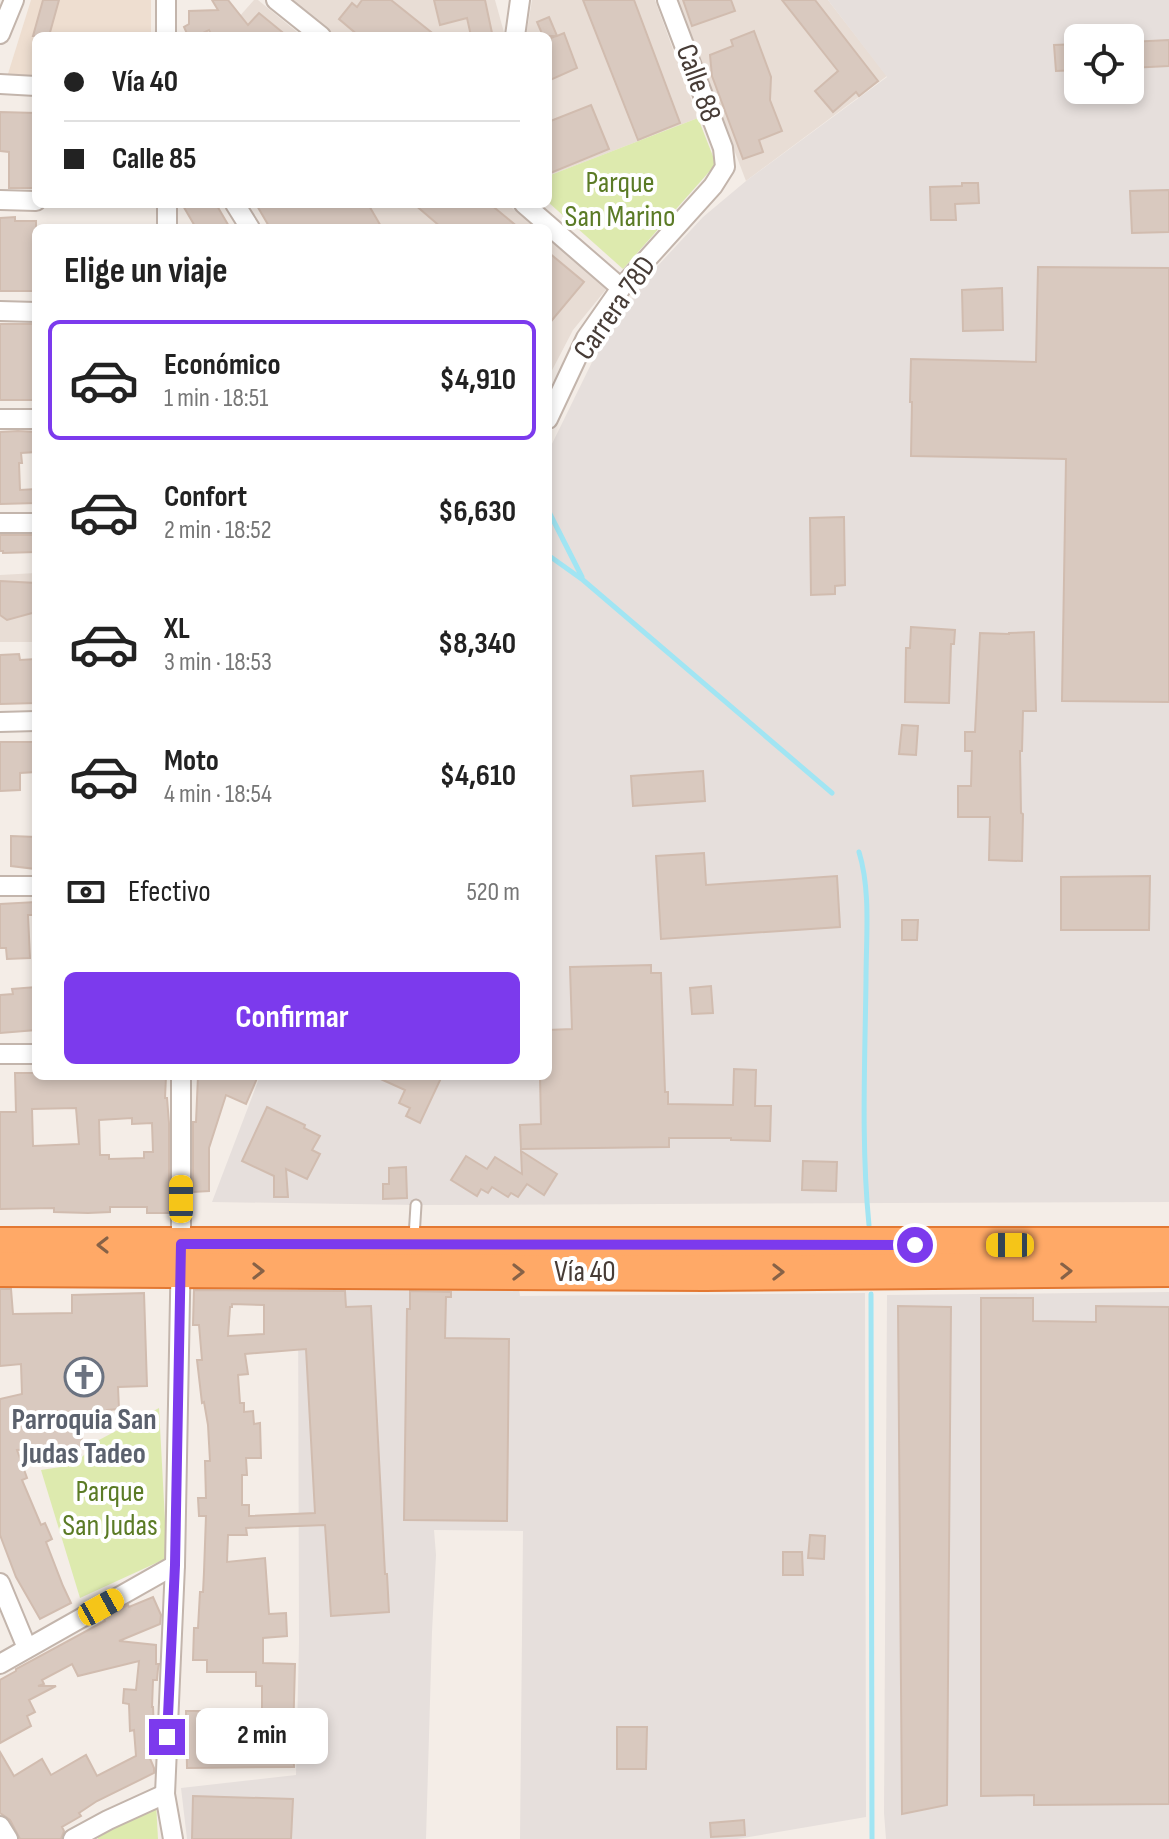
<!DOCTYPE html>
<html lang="es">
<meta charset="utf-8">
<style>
body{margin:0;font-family:"Sofia Sans Condensed",sans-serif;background:#f2f2f2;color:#222;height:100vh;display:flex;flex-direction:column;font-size:30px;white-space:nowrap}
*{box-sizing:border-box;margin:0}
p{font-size:26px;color:#767676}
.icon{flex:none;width:44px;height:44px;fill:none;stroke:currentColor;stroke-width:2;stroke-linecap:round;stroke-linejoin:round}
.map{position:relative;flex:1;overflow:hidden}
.drawer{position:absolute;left:32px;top:224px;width:520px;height:856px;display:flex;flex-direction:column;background:#fff;border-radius:12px;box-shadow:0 4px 12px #0003}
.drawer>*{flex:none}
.guide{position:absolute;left:32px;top:32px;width:520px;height:176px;border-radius:12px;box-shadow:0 4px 12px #0003;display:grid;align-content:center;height:176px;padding:0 32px;background:#fff}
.buttons{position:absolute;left:1064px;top:24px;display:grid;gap:16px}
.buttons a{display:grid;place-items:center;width:80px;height:80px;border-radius:12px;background:#fff;box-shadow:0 4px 12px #0003;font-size:40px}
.end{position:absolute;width:36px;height:36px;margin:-18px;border:10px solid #7c3aed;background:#fff;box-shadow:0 0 0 4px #fff}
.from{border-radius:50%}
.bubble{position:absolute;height:56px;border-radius:12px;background:#fff;box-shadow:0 4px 12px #0003;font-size:26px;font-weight:700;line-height:56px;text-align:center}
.car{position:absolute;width:24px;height:48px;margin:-24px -12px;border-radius:10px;box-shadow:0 0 6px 2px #0007;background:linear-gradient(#f5c518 24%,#345 0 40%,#f5c518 0 76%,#345 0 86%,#f5c518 0)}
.guide b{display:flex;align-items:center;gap:28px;height:76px;font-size:30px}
.guide b+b{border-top:2px solid #e0e0e0}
.guide i{width:20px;height:20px;background:#222}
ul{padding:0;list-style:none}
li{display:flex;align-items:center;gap:24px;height:120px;margin:0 16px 12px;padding:0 16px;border:4px solid transparent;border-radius:12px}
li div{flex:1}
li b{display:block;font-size:30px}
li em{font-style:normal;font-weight:700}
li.active{border-color:#7c3aed}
li>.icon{width:72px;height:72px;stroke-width:1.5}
h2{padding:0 32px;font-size:36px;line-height:96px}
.pay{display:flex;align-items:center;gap:20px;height:88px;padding:0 32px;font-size:30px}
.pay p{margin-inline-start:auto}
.cta{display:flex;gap:16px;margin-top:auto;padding:16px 32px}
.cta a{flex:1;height:92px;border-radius:12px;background:#7c3aed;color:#fff;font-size:32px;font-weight:700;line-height:92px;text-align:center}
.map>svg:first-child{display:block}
.residential{fill:#e8ddd5}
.industrial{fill:#e6dfdc;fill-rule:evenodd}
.education{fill:#eeded0}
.green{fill:#ddeaae}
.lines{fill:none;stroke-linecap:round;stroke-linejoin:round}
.stream{stroke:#a1e5f3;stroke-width:5}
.building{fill:#d9c9bf;stroke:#d1bcaf;stroke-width:2;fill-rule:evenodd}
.lane-casing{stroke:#c3b5ac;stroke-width:13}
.street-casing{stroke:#c3b5ac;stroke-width:22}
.highway-casing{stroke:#e37832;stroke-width:38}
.lane{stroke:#fff;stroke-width:9}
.street{stroke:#fff;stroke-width:18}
.highway{stroke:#ffa967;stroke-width:34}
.oneway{stroke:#876247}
.route{stroke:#7c3aed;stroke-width:10}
.labels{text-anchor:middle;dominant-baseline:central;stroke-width:8;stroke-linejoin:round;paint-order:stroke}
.street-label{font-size:30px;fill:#473c36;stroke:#fff}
.park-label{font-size:30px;fill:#5b7b26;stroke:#fff}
.worship-label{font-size:30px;font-weight:bold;fill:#5b616d;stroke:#fff}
</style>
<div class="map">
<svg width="1169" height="1839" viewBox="0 0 1169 1839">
<rect width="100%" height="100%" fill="#f4ede7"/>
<!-- residential -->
<g class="residential">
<path d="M254 0H258L302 36H222Z"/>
<path d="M289 0H495L505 36H333Z"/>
<path d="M532 0H655L698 118 548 176V36H526Z"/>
<path d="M677 0H828L887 76 746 181Z"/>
<path d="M311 204H507L536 228H324Z"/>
<path d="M548 238 608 287 573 330 548 378Z"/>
<path d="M36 573V642H0V575Z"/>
</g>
<!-- industrial -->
<g class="industrial">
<path d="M828 0H1169V1202L416 1205 212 1202 260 1076H548V452L596 354 622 312 651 273 703 217 746 181 887 77ZM1078 38H1130V90H1078Z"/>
<path d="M298 1287 393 1289H519L520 1296 865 1293 866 1817 737 1839H520L523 1531 434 1530 436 1555 432 1632 426 1839H187L181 1788 296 1775 299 1642Z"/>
<path d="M1169 1292V1839H886L884 1813 887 1295Z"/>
</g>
<!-- education -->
<path class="education" d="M31 0H151V36H36V77H7Z"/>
<!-- green -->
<g class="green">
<path d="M698 118 716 164 623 269 548 202V176Z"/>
<path d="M159 1408 167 1558 80 1598 41 1470 74 1465 99 1440Z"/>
<path d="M156 1803 158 1839H98L96 1833Z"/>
</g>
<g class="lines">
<!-- stream -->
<g class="stream">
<path d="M548 510 582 577"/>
<path d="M548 555 583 580 832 793"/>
<path d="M859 852C871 891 866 938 866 980 865 1061 861 1144 869 1225"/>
<path d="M871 1294 872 1839"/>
</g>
</g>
<!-- building -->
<g class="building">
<path d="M43 0H59L49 36H33Z"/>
<path d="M212 0H228L248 25 259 13 287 36H212L209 30 197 36H188L184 27 189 24V11L218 10Z"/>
<path d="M362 0H391L436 36H359L339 19 352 3 357 7Z"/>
<path d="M434 0H485L492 33 471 36 467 18 440 25Z"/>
<path d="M583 0H634L680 123 638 140Z"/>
<path d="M683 0H731L735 11 692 26Z"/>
<path d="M782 0H815L878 81 859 96 856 92 833 112 815 91 838 71Z"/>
<path d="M549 17 557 36 564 33 577 68 548 81V39L556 36H543L537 22Z"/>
<path d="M754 31 771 77 770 100 782 131 759 140 763 152 743 159 712 76 710 55 733 46 731 40Z"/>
<path d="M1169 40V66L1130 68V42Z"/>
<path d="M1078 44V70L1056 71 1054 45Z"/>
<path d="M591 105 609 149 548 174V122Z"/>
<path d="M0 112 36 113V188H9V152L0 151Z"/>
<path d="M962 183H978L979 203 955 204 956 220H931L930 187 962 186Z"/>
<path d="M1169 190V232L1132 233 1130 191Z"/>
<path d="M182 204H216L230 228H196Z"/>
<path d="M256 204H368L382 228H270Z"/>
<path d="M414 204H490L519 228H442Z"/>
<path d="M15 217V221H36V291H0V218Z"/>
<path d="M548 252 584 282 548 325Z"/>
<path d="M1038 267 1169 268V702L1062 701 1066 459 911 456 912 402H910L911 359 1036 362Z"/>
<path d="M1002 288 1003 330 963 331 962 290Z"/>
<rect x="0" y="324" width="36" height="76"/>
<path d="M18 431 36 432V452L21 453 22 463H19L20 490 36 489V503L0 504V432Z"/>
<path d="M844 517 845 585 835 586V594L811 595 810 518Z"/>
<path d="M0 535H36V552L3 553V551H0Z"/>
<path d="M0 581 36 583V612L7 620 0 615Z"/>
<path d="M911 627 955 630 954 644H951L949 703 905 702 906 648H910Z"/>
<path d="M1034 632 1036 711H1023L1022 751H1020L1021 813 1023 814 1022 861 989 860 990 817H958V786H971L972 751H965V732H975L980 633 1009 634V633Z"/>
<path d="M19 654 20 660 36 659V703L0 704V655Z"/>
<path d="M902 725 918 726 916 755 899 754Z"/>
<path d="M0 742H36V772L20 773V790L0 791Z"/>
<path d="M703 771 705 801 633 806 631 776Z"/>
<path d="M11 836 36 837V869L11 866Z"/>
<path d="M704 853 706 885 837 876 840 927 661 939 656 856Z"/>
<path d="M1150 876 1149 930H1061V877Z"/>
<path d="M36 902V915H28L30 958 7 959 6 948H0V904Z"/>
<path d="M902 920H918L917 940H902Z"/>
<path d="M651 965V973H661L665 1092H668V1104L733 1105 734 1069 756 1070 755 1106H771L770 1141 731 1140V1138H669V1147L521 1149 520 1125 541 1124 540 1076H548V1030L572 1029 570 967Z"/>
<path d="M711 986 713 1013 692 1014 690 988Z"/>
<path d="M36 987V1030L0 1033V995L13 994 12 989Z"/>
<path d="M15 1073H36V1076H166L165 1098H167L169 1123V1213H147V1207H110V1212L88 1213 54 1212V1208L0 1209V1112H16ZM76 1108 79 1144 33 1146 32 1109ZM132 1118V1124L152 1123 153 1152H144V1158L109 1159V1155H100L99 1120Z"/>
<path d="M198 1076H258L246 1104 226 1095 209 1148V1191L193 1192V1122H196Z"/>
<path d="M374 1076H442L420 1123 406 1116 410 1108 399 1103 405 1090Z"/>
<path d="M267 1107 305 1125 304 1128 320 1136 312 1150 320 1154 307 1179 286 1169 288 1197H274V1176L242 1161Z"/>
<path d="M521 1151 557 1174 544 1195 527 1184 518 1197 511 1193 508 1197 492 1187 488 1193 481 1189 477 1196 451 1180 466 1156 487 1169 495 1157 522 1174Z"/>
<path d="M803 1161 837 1162 836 1191 802 1190Z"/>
<path d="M406 1167 407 1198 383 1199V1184H389V1168Z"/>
<path d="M0 1289H11L13 1314 72 1313V1295L144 1293 147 1386 118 1387 119 1409 107 1410 98 1418 81 1419 82 1447 17 1450 27 1478 22 1480 41 1525 45 1523 52 1539 46 1542 63 1586 71 1603 40 1619 16 1577 0 1535V1399L22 1394 21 1364 0 1366Z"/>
<path d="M194 1290 345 1291 346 1307 371 1306 385 1574H387L389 1612 331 1616 325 1525 246 1528 247 1535H228L227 1562 265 1558 269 1614 286 1613 287 1636 263 1638V1663L295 1664 293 1738 294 1767 187 1768 186 1711H227V1738L283 1737 282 1711H262V1686H256V1672H207V1660H193L194 1628H198L200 1592H203L204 1572 206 1516H199L198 1498H206L205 1461H210L208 1425 204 1402 202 1403 197 1360H202L199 1325H193ZM232 1304 264 1305V1334L228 1336 230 1307H232ZM306 1349 315 1513 249 1516V1505H242V1475H247L246 1458H261L260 1423 254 1424 253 1411 244 1412V1403H240L238 1375 248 1374 245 1354Z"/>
<path d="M410 1291 451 1292V1297H446L445 1338 509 1339 507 1521 404 1520 407 1309H410Z"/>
<path d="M981 1298H1033V1321L1096 1322V1306L1169 1307V1804L1034 1805V1795L981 1796Z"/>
<path d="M898 1306 951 1307 947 1805 902 1814Z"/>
<path d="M810 1535 825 1536 824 1559 808 1558Z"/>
<path d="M783 1552H802L803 1575H783Z"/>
<path d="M153 1597 161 1615 160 1624 119 1641 156 1645V1664H159L158 1669 157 1680H153L152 1707H153L154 1730H151L152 1748 146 1749 154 1768V1773L97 1801 79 1813 81 1816 62 1827 64 1831 61 1839H20L10 1820 0 1813V1752L14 1776 42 1759 51 1775 86 1755 97 1776 136 1756 134 1730 130 1731 129 1704 123 1703 124 1689 136 1690 139 1661 78 1676 72 1664 42 1680 44 1684 38 1686H56L29 1700 35 1712 27 1716 31 1726 0 1743V1680L16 1671V1669L105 1621 104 1619 128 1605 129 1607Z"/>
<path d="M617 1727H647L646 1769H617Z"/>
<path d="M193 1796 293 1799 291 1839H192Z"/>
<path d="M744 1820 745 1835 711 1837 710 1823Z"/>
</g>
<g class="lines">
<!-- lane casing -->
<g class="lane-casing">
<path id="lane" d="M414 1237 416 1205"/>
</g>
<!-- street casing -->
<g class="street-casing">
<g id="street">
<path d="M166 0V36"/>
<path d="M276 0 321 36"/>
<path d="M0 34 14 0"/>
<path d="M515 36 520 0"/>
<path d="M0 84 36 86"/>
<path d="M0 200 36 201"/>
<path d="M167 204V228"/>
<path d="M235 204 250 228"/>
<path d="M524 204 621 288"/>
<path d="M0 311 36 312"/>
<path d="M0 419H36"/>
<path d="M548 419 586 338 621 288 713 186 725 167 723 148 667 0"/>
<path d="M0 523H36"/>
<path d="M0 722 36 721"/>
<path d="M0 886H36"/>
<path d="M0 1054H36"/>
<path d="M0 1583 27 1648"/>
<path d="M0 1664 175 1565"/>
<path d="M0 1826 8 1839"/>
<path d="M73 1839 108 1820 165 1794"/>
<path d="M173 1839 165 1794 175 1565 181 1244V1076"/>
</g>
</g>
<!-- highway casing -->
<g class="highway-casing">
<g id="highway">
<path d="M0 1245H1169"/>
<path d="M0 1269 705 1273 1169 1269"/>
</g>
</g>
<!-- lane -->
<use href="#lane" class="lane"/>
<!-- street -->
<use href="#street" class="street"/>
<!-- highway -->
<use href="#highway" class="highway"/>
</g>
<!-- one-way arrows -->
<defs><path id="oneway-chevron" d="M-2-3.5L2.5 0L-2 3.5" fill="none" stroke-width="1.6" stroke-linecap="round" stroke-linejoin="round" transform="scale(2)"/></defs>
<g class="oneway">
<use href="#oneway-chevron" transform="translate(103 1245) rotate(180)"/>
<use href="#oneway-chevron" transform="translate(258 1271)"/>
<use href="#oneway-chevron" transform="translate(1066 1271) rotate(-1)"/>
<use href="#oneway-chevron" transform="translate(518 1272)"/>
<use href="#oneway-chevron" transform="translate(778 1272)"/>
</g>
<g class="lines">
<!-- route -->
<path class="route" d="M167 1737 175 1565 181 1244 915 1245"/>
</g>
<!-- icons -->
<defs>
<g id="church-ring" transform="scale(2)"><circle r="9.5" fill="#fff" stroke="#6b7280" stroke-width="1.5"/><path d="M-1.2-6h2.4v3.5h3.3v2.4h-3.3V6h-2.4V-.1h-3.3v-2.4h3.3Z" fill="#6b7280"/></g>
</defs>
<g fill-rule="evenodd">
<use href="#church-ring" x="84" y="1377"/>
</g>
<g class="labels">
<!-- street labels -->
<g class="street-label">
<text transform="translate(698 83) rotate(70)">Calle 88</text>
<text transform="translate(615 308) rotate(-55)">Carrera 78D</text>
<text x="585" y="1272">Vía 40</text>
</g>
<!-- park labels -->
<g class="park-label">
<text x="620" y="183">Parque<tspan x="620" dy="34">San Marino</tspan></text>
<text x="110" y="1492">Parque<tspan x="110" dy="34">San Judas</tspan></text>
</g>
<!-- worship labels -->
<g class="worship-label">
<text x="84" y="1420">Parroquia San<tspan x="84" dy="34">Judas Tadeo</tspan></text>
</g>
</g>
</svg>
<div class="buttons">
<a><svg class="icon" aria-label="locate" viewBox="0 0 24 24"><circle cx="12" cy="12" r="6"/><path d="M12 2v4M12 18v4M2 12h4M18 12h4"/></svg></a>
</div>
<i class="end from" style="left:915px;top:1245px"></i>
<i class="end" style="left:167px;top:1737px"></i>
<div class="bubble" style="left:196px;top:1708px;width:132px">2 min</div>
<i class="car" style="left:181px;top:1199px;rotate:0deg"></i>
<i class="car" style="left:1010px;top:1245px;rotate:270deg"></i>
<i class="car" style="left:101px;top:1607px;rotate:61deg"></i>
<div class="guide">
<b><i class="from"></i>Vía 40</b>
<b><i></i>Calle 85</b>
</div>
<section class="drawer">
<h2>Elige un viaje</h2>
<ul>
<li class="active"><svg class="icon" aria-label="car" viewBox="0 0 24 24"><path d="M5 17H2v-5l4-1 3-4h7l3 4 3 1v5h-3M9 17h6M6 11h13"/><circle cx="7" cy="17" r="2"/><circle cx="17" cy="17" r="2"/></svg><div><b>Económico</b><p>1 min · 18:51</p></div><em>$4,910</em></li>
<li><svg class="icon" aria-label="car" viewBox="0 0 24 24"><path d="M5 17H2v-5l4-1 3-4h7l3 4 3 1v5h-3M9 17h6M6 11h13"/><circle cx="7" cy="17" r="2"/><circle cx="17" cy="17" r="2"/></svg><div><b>Confort</b><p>2 min · 18:52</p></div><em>$6,630</em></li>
<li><svg class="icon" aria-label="car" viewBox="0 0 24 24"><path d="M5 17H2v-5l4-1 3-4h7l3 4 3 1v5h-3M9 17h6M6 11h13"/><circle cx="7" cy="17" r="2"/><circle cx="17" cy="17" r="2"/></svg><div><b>XL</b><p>3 min · 18:53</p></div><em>$8,340</em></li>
<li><svg class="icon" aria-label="car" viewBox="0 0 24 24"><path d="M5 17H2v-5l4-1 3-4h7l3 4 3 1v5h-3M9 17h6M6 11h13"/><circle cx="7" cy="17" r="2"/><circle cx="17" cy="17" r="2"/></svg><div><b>Moto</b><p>4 min · 18:54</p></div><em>$4,610</em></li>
</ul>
<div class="pay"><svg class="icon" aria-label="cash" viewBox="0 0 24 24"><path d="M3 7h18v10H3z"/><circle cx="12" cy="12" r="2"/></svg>Efectivo<p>520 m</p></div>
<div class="cta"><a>Confirmar</a></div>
</section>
</div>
